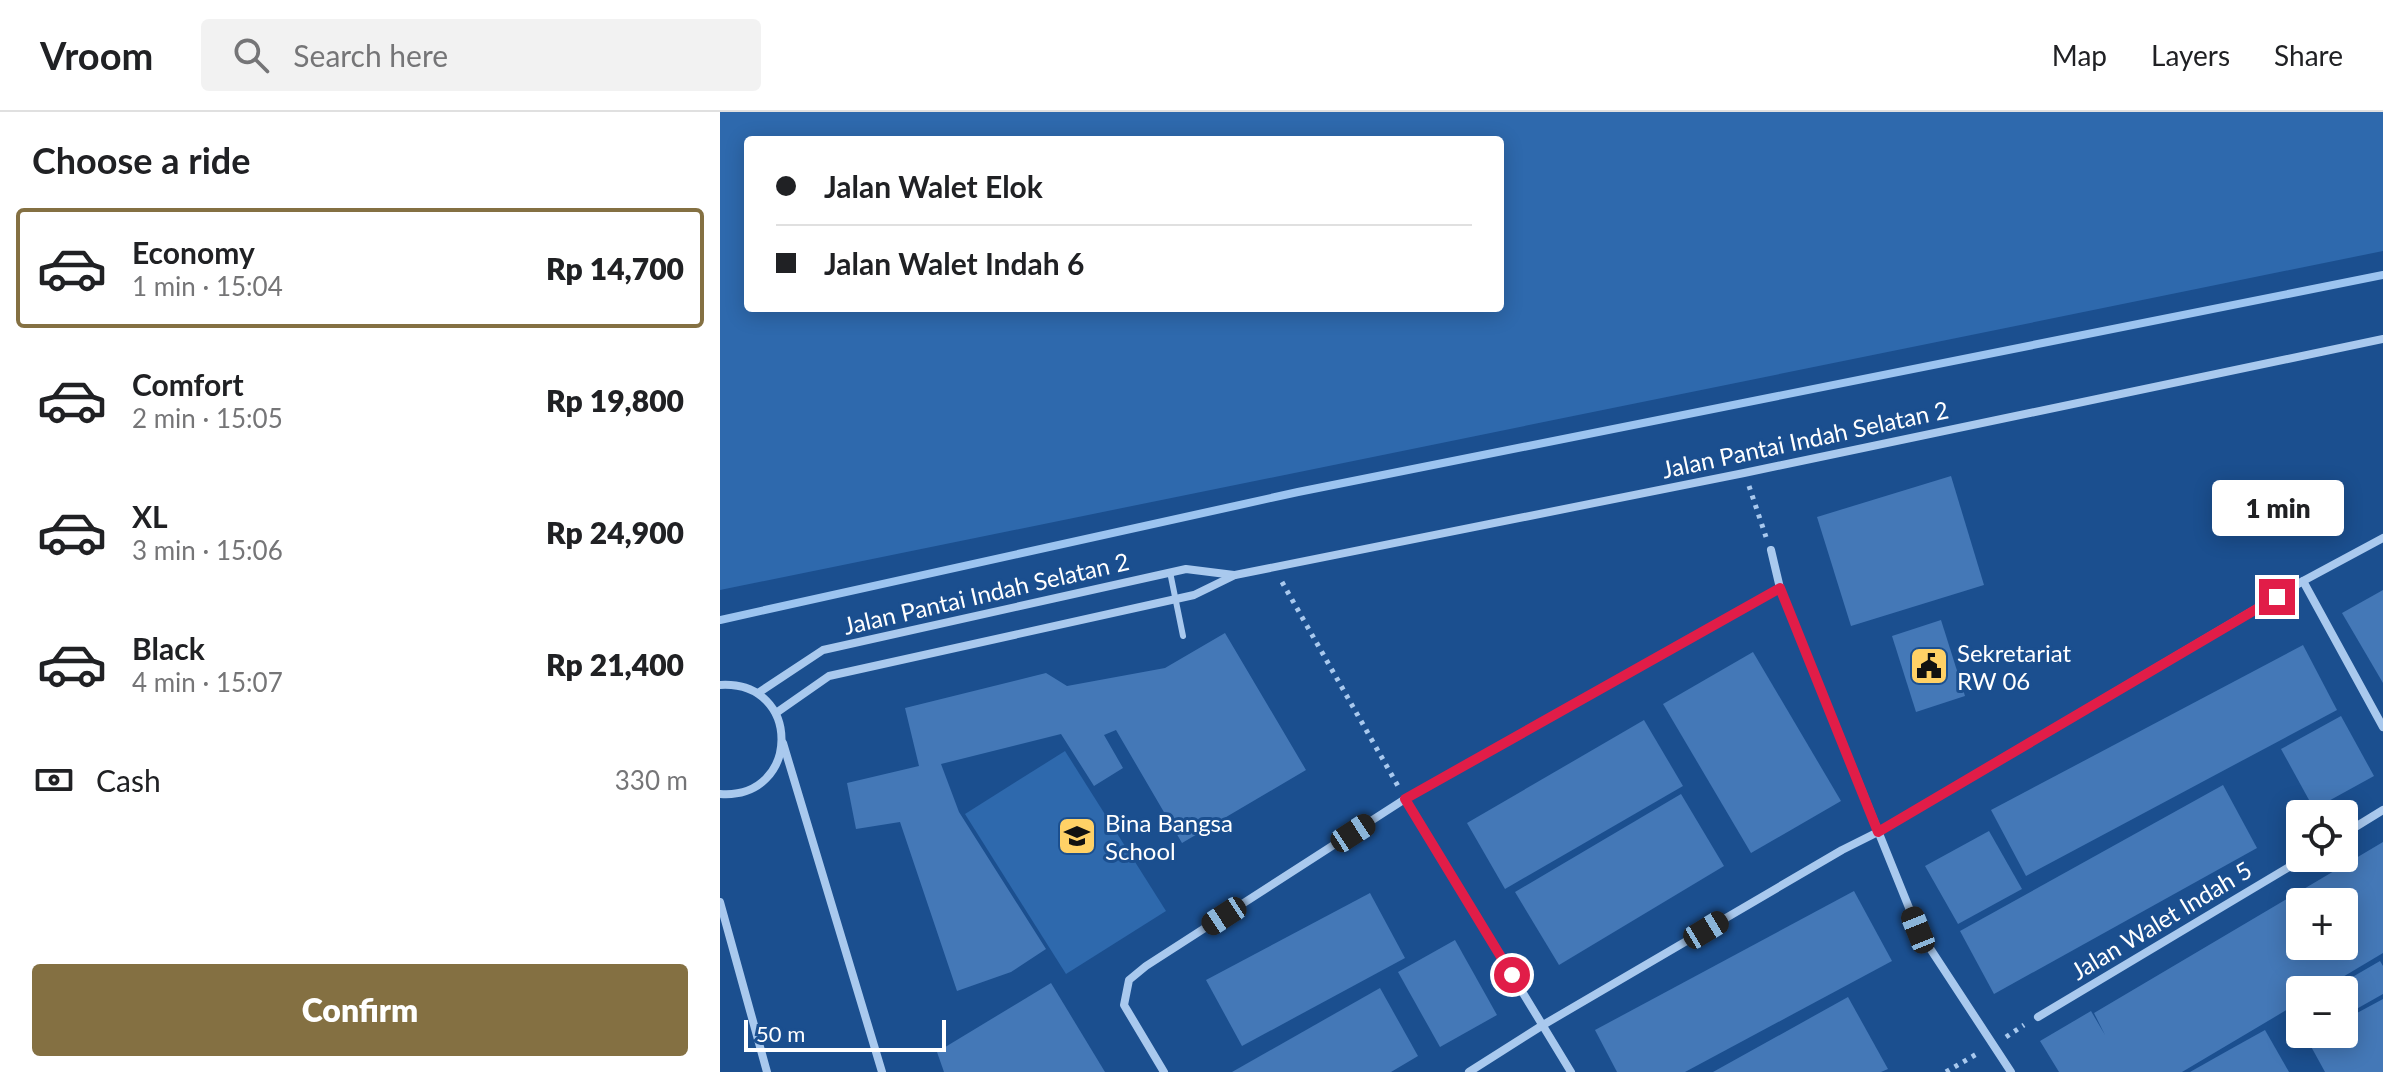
<!DOCTYPE html>
<meta charset="utf-8">
<style>
body{margin:0;font-family:Lato,sans-serif;background:#f2f2f2;color:#202124;height:100vh;display:flex;flex-direction:column;font-size:30px;white-space:nowrap}
*{box-sizing:border-box;margin:0}
p{font-size:26px;color:#757577}
.icon{flex:none;width:44px;height:44px;fill:none;stroke:currentColor;stroke-width:2;stroke-linecap:round;stroke-linejoin:round}
.map{position:relative;flex:1;overflow:hidden}
.panel{display:flex;flex-direction:column;background:#fff;width:720px}
.panel>*{flex:none}
.banner{position:absolute;left:24px;top:24px;width:760px;height:176px;border-radius:8px;box-shadow:0 4px 20px #0003;display:grid;align-content:center;height:176px;padding:0 32px;background:#fff}
.buttons{position:absolute;left:1566px;top:688px;display:grid;gap:16px}
.buttons a{display:grid;place-items:center;width:72px;height:72px;border-radius:8px;background:#fff;box-shadow:0 4px 20px #0003;font-size:40px}
.scale{position:absolute;left:24px;bottom:20px;width:202px;box-sizing:border-box;padding-left:8px;border:4px solid #fff;border-top:0;font-size:22px;line-height:28px;white-space:nowrap;color:#fff;-webkit-text-stroke:6px #1b4f8f;paint-order:stroke}
.end{position:absolute;width:36px;height:36px;margin:-18px;border:10px solid #e11d48;background:#fff;box-shadow:0 0 0 4px #fff}
.from{border-radius:50%}
.bubble{position:absolute;height:56px;border-radius:8px;background:#fff;box-shadow:0 4px 20px #0003;font-size:26px;font-weight:800;line-height:56px;text-align:center}
.car{position:absolute;width:24px;height:48px;margin:-24px -12px;border-radius:10px;box-shadow:0 0 6px 2px #0007;background:linear-gradient(#222 24%,#8ab4d8 0 40%,#222 0 76%,#8ab4d8 0 86%,#222 0)}
.banner b{display:flex;align-items:center;gap:28px;height:76px;font-size:30px}
.banner b+b{border-top:2px solid #e0e0e0}
.banner i{width:20px;height:20px;background:#202124}
ul{padding:0;list-style:none}
li{display:flex;align-items:center;gap:24px;height:120px;margin:0 16px 12px;padding:0 16px;border:4px solid transparent;border-radius:8px}
li div{flex:1}
li b{display:block;font-size:30px}
li em{font-style:normal;font-weight:800}
li.selected{border-color:#847042}
li>.icon{width:72px;height:72px;stroke-width:1.5}
h2{padding:0 32px;font-size:36px;line-height:96px}
.pay{display:flex;align-items:center;gap:20px;height:88px;padding:0 32px;font-size:30px}
.pay p{margin-inline-start:auto}
.action{display:flex;gap:16px;margin-top:auto;padding:16px 32px}
.action a{flex:1;height:92px;border-radius:8px;background:#847042;color:#fff;font-size:32px;font-weight:800;line-height:92px;text-align:center}
header{display:flex;align-items:center;gap:48px;box-sizing:border-box;height:112px;padding:0 40px;background:#fff;border-bottom:2px solid #e0e0e0}
header strong{font-size:38px}
nav{display:flex;gap:44px;margin-inline-start:auto;font-size:28px}
.search{width:560px;height:72px;background:#f2f2f2;display:flex;align-items:center;gap:20px;box-sizing:border-box;padding:0 28px;border-radius:8px;color:#757577;font-size:30px}
main{display:flex;flex:1;min-height:0}
.map>svg:first-child{display:block}
.green{fill:#2e69ad;fill-rule:evenodd}
.lines{fill:none;stroke-linecap:round;stroke-linejoin:round}
.stream{stroke:#9cc4f0;stroke-width:8}
.building{fill:#4478b7;fill-rule:evenodd}
.path{stroke:#a9c9ee;stroke-width:5;stroke-dasharray:4 6;stroke-linecap:butt}
.lane{stroke:#a9c9ee;stroke-width:6}
.street{stroke:#a9c9ee;stroke-width:8}
.route{stroke:#e11d48;stroke-width:10}
.labels{text-anchor:middle;dominant-baseline:central;stroke-width:6;stroke-linejoin:round;paint-order:stroke}
.street-label{font-size:24px;fill:#fff;stroke:#1b4f8f}
.poi-label{font-size:24px;fill:#fff;stroke:#1b4f8f;text-anchor:start}
</style>
<header>
<strong>Vroom</strong>
<div class="search"><svg class="icon" aria-label="search" viewBox="0 0 24 24"><circle cx="10" cy="10" r="6"/><path d="M15 15l6 6"/></svg>Search here</div>
<nav><a>Map</a><a>Layers</a><a>Share</a></nav>
</header>
<main>
<section class="panel">
<h2>Choose a ride</h2>
<ul>
<li class="selected"><svg class="icon" aria-label="car" viewBox="0 0 24 24"><path d="M5 17H2v-5l4-1 3-4h7l3 4 3 1v5h-3M9 17h6M6 11h13"/><circle cx="7" cy="17" r="2"/><circle cx="17" cy="17" r="2"/></svg><div><b>Economy</b><p>1 min · 15:04</p></div><em>Rp 14,700</em></li>
<li><svg class="icon" aria-label="car" viewBox="0 0 24 24"><path d="M5 17H2v-5l4-1 3-4h7l3 4 3 1v5h-3M9 17h6M6 11h13"/><circle cx="7" cy="17" r="2"/><circle cx="17" cy="17" r="2"/></svg><div><b>Comfort</b><p>2 min · 15:05</p></div><em>Rp 19,800</em></li>
<li><svg class="icon" aria-label="car" viewBox="0 0 24 24"><path d="M5 17H2v-5l4-1 3-4h7l3 4 3 1v5h-3M9 17h6M6 11h13"/><circle cx="7" cy="17" r="2"/><circle cx="17" cy="17" r="2"/></svg><div><b>XL</b><p>3 min · 15:06</p></div><em>Rp 24,900</em></li>
<li><svg class="icon" aria-label="car" viewBox="0 0 24 24"><path d="M5 17H2v-5l4-1 3-4h7l3 4 3 1v5h-3M9 17h6M6 11h13"/><circle cx="7" cy="17" r="2"/><circle cx="17" cy="17" r="2"/></svg><div><b>Black</b><p>4 min · 15:07</p></div><em>Rp 21,400</em></li>
</ul>
<div class="pay"><svg class="icon" aria-label="cash" viewBox="0 0 24 24"><path d="M3 7h18v10H3z"/><circle cx="12" cy="12" r="2"/></svg>Cash<p>330 m</p></div>
<div class="action"><a>Confirm</a></div>
</section>
<div class="map">
<svg width="1663" height="960" viewBox="0 0 1663 960">
<rect width="100%" height="100%" fill="#1b4f8f"/>
<!-- green -->
<g class="green">
<path d="M0 0H1663V139L0 478ZM28 28H780V196H28Z"/>
<path d="M345 639 446 799 346 862 245 702Z"/>
</g>
<g class="lines">
<!-- stream -->
<path class="stream" d="M0 508 578 380 1663 163"/>
</g>
<!-- building -->
<g class="building">
<path d="M1231 364 1264 473 1131 514 1097 405Z"/>
<path d="M1663 478V571L1622 501Z"/>
<path d="M1221 508 1245 584 1196 600 1172 524Z"/>
<path d="M505 521 586 658 462 731 396 618 384 623 403 656 374 674 341 622 221 652 239 700 326 837 291 860 237 879 180 710 136 717 127 671 199 654 185 596 326 561 347 574 445 556Z"/>
<path d="M1583 533 1617 598 1306 764 1271 698Z"/>
<path d="M1033 540 1121 689 1031 741 943 592Z"/>
<path d="M1621 604 1654 664 1594 697 1561 637Z"/>
<path d="M924 608 963 674 785 777 747 711Z"/>
<path d="M1503 673 1537 736 1274 882 1240 819Z"/>
<path d="M961 682 1004 754 839 853 795 780Z"/>
<path d="M1269 719 1302 777 1238 812 1205 754Z"/>
<path d="M1663 730V841L1601 878H1580V890L1462 960H1339L1320 929 1371 899 1385 923 1374 901ZM1580 790H1624V834H1580Z"/>
<path d="M1134 779 1172 849 965 960H897L875 918Z"/>
<path d="M650 781 685 846 522 934 486 868Z"/>
<path d="M735 828 777 903 720 935 678 860Z"/>
<path d="M1660 849 1663 854V882L1624 904V878H1610Z"/>
<path d="M331 871 385 960H224L217 940Z"/>
<path d="M660 876 698 944 671 960H512Z"/>
<path d="M1128 885 1168 957 1161 960H993Z"/>
<path d="M1663 887V960H1605L1588 929 1600 922H1624V908Z"/>
<path d="M1545 918 1569 960H1470L1509 938Z"/>
</g>
<g class="lines">
<!-- path -->
<g class="path">
<path d="M1029 374 1046 425"/>
<path d="M562 470 678 674"/>
<path d="M1286 925 1304 913"/>
<path d="M1226 960 1260 940"/>
</g>
<!-- lane -->
<path class="lane" d="M450 460 463 524"/>
<!-- street -->
<g class="street">
<path d="M1051 438 1060 476 1198 818 1291 960"/>
<path d="M1583 469 1663 615"/>
<path d="M0 573C83 568 81 688 0 682"/>
<path d="M38 581 103 538 466 457 514 463"/>
<path d="M56 601 109 564 474 483 515 463 1024 361 1663 227"/>
<path d="M63 631 162 960"/>
<path d="M685 687 851 960"/>
<path d="M1624 722 1663 698"/>
<path d="M0 790 47 960"/>
<path d="M1318 905 1584 746"/>
<path d="M444 960 404 893 409 868 426 854 685 687 1060 476"/>
<path d="M749 960 823 913 1122 738 1158 720 1583 469 1663 426"/>
</g>
</g>
<g class="lines">
<!-- route -->
<path class="route" d="M792 863 685 687 1060 476 1158 720 1557 485"/>
</g>
<!-- icons -->
<defs>
<g id="civic-square" transform="scale(2)"><rect x="-9" y="-9" width="18" height="18" rx="4" fill="#ffd166" stroke="#1b4f8f"/><path d="M-.6-6.5H3V-4.5H.6V-3L4-1V1h2V6H-6V1h2V-1L-.6-3ZM-1.2 2.5V6h2.4V2.5Z" fill="#111"/></g>
<g id="school-square" transform="scale(2)"><rect x="-9" y="-9" width="18" height="18" rx="4" fill="#ffd166" stroke="#1b4f8f"/><path d="M0-5L7-2L0 1L-7-2ZM-4 1L0 2.5L4 1V4Q0 6-4 4Z" fill="#111"/></g>
</defs>
<g fill-rule="evenodd">
<use href="#civic-square" x="1209" y="554"/>
<use href="#school-square" x="357" y="724"/>
</g>
<g class="labels">
<!-- street labels -->
<g class="street-label">
<text transform="translate(1085 327) rotate(-12)">Jalan Pantai Indah Selatan 2</text>
<text transform="translate(266 481) rotate(-13)">Jalan Pantai Indah Selatan 2</text>
<text transform="translate(1441 808) rotate(-31)">Jalan Walet Indah 5</text>
</g>
<!-- poi labels -->
<g class="poi-label">
<text x="1237" y="540">Sekretariat<tspan x="1237" dy="28">RW 06</tspan></text>
<text x="385" y="710">Bina Bangsa<tspan x="385" dy="28">School</tspan></text>
</g>
</g>
</svg>
<div class="buttons">
<a><svg class="icon" aria-label="locate" viewBox="0 0 24 24"><circle cx="12" cy="12" r="6"/><path d="M12 2v4M12 18v4M2 12h4M18 12h4"/></svg></a>
<a>+</a>
<a>−</a>
</div>
<div class="scale">50 m</div>
<i class="end from" style="left:792px;top:863px"></i>
<i class="end" style="left:1557px;top:485px"></i>
<div class="bubble" style="left:1492px;top:368px;width:132px">1 min</div>
<i class="car" style="left:633px;top:721px;rotate:57deg"></i>
<i class="car" style="left:504px;top:804px;rotate:237deg"></i>
<i class="car" style="left:986px;top:818px;rotate:59deg"></i>
<i class="car" style="left:1198px;top:818px;rotate:338deg"></i>
<div class="banner">
<b><i class="from"></i>Jalan Walet Elok</b>
<b><i></i>Jalan Walet Indah 6</b>
</div>
</div>
</main>
